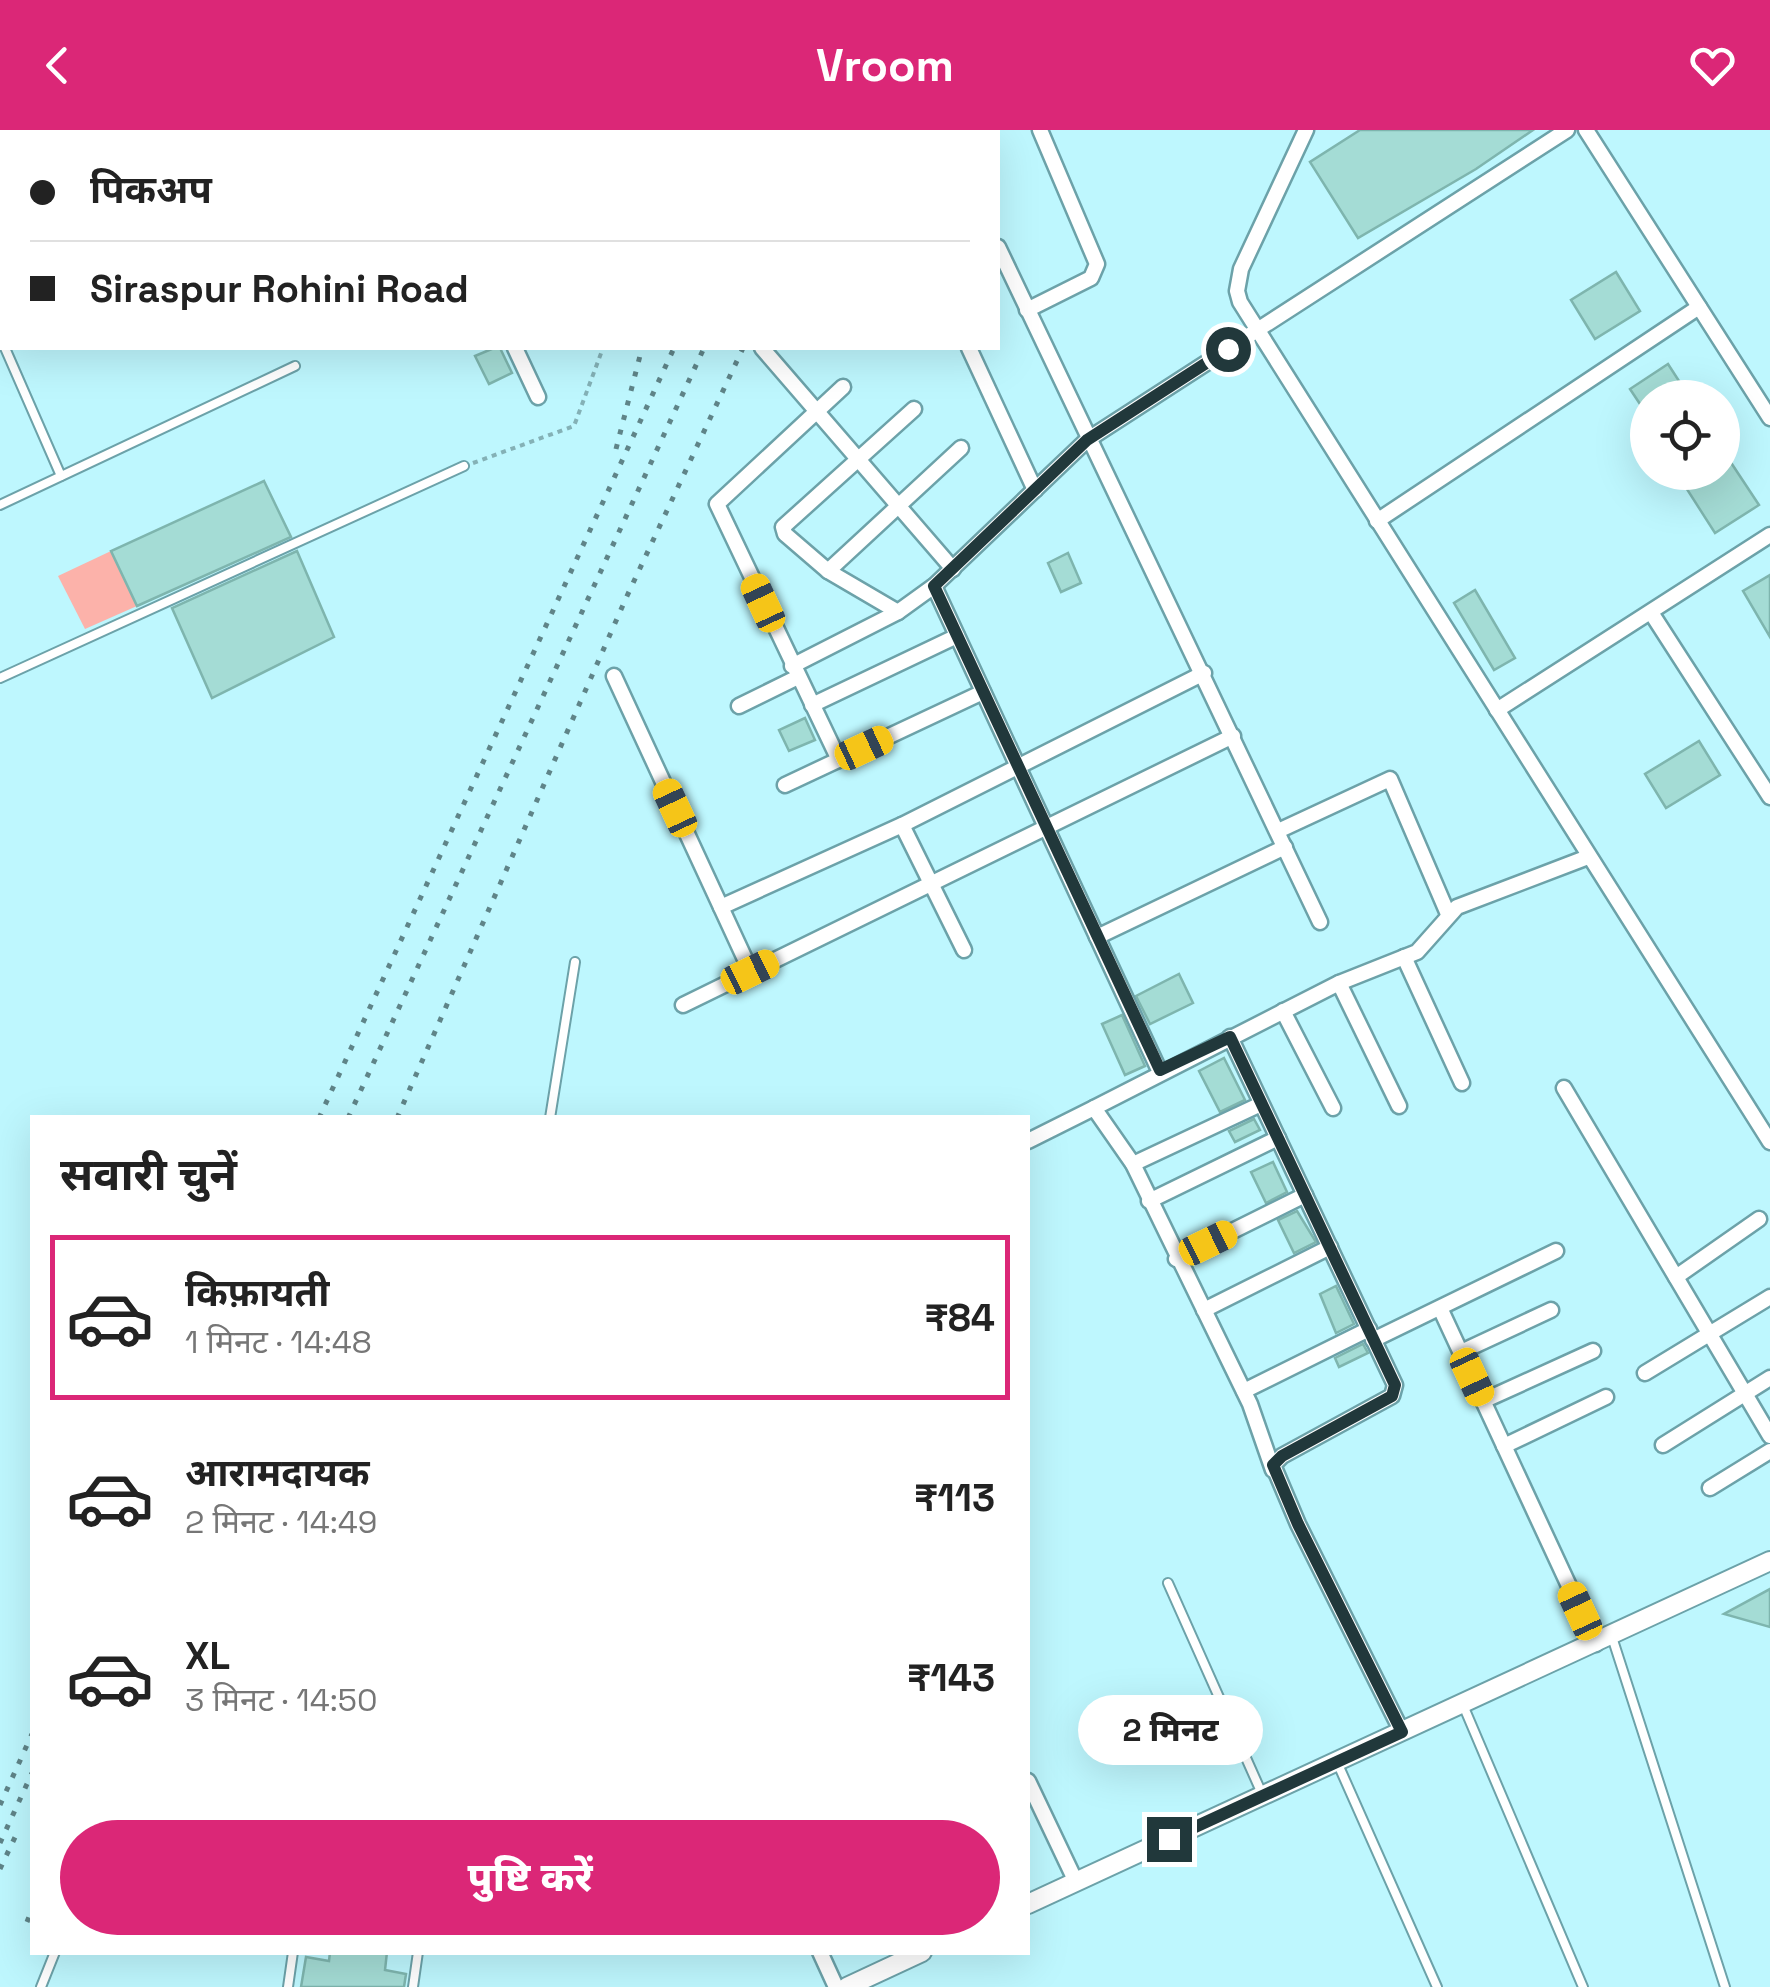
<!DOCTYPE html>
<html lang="hi">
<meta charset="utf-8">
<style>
body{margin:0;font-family:"Space Grotesk","Noto Sans Devanagari",sans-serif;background:#f6f6f6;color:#222;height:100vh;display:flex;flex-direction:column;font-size:38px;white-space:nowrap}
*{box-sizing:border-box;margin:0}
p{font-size:32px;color:#767676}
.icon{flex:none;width:55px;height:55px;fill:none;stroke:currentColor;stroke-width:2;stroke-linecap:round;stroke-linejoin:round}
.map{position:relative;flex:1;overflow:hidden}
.details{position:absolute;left:30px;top:985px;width:1000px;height:840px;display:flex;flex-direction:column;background:#fff;border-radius:0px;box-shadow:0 10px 40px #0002}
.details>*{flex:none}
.hud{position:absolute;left:0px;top:0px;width:1000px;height:220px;box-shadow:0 10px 40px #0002;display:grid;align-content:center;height:220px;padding:0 30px;background:#fff}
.tools{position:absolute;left:1630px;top:250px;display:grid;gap:20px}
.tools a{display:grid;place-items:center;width:110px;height:110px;border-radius:50%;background:#fff;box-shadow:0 10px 40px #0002;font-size:50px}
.end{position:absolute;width:45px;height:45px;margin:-22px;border:12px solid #21383b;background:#fff;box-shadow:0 0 0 5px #fff}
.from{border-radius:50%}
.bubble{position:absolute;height:70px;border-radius:35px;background:#fff;box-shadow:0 10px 40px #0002;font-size:32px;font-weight:800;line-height:70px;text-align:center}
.car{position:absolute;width:30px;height:60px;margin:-30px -15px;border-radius:12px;box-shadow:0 0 8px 2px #0007;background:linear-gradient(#f5c518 24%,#345 0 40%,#f5c518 0 76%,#345 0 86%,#f5c518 0)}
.hud b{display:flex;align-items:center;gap:35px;height:95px;font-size:38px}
.hud b+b{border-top:2px solid #e0e0e0}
.hud i{width:25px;height:25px;background:#222}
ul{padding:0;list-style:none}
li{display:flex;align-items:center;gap:30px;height:165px;margin:0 20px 15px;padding:0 10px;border:5px solid transparent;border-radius:0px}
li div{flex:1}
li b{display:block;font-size:38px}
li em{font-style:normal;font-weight:800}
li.selected{border-color:#db2777}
li>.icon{width:90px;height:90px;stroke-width:1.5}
h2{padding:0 30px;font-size:45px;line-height:120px}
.action{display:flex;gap:20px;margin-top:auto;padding:20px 30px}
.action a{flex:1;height:115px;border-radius:60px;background:#db2777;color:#fff;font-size:40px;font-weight:800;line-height:115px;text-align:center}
header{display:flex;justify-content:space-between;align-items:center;height:130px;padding:0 30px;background:#db2777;color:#fff;font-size:45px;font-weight:800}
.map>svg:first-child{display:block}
.green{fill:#fcb2aa}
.building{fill:#a4dcd5;stroke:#7eb5ae;stroke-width:2.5}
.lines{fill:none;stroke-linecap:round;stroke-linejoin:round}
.service-casing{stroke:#6ca2a9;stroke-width:12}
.minor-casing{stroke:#6ca2a9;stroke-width:19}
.tertiary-casing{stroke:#6ca2a9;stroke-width:22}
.path{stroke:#84b1b6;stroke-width:4;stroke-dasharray:5 5;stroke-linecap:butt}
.service{stroke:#fff;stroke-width:8}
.minor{stroke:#fff;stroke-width:14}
.tertiary{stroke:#fff;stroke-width:18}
.rail{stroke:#5f8488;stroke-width:5;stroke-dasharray:5 10;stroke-linecap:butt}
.route{stroke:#21383b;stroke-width:12}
</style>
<header><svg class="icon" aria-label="back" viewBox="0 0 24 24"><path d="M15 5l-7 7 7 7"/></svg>Vroom<svg class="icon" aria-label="heart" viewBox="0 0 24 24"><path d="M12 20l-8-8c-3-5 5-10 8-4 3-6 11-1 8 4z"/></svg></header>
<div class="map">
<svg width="1770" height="1857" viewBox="0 0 1770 1857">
<rect width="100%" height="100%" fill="#bef7fe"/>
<!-- green -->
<path class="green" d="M111 421 137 476 85 499 58 446Z"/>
<!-- building -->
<g class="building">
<path d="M1360 0H1533L1476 39 1358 108 1310 32Z"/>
<path d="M1616 142 1640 181 1595 209 1571 170Z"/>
<path d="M494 218H500L512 243 489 254 475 226Z"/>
<path d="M1668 234 1690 268H1648V286L1630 259Z"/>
<path d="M1722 319 1759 375 1715 403 1676 342H1722Z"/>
<path d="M264 351 291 407 137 476 111 421Z"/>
<path d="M297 421 334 507 212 568 172 478Z"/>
<path d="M1068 423 1081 453 1061 462 1048 433Z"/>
<path d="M1770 445V507L1743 461Z"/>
<path d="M1475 460 1515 528 1494 540 1454 473Z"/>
<path d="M805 588 815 610 789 621 779 600Z"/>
<path d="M1699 611 1720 645 1666 678 1645 644Z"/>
<path d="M1179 844 1193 873 1150 894 1136 866Z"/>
<path d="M1122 885 1145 936 1125 945 1102 894Z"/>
<path d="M1224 928 1245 970 1220 982 1199 941Z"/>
<path d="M1254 989 1260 1000 1235 1012 1229 1001Z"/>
<path d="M1273 1032 1287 1062 1266 1073 1251 1042Z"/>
<path d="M1297 1081 1316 1112 1294 1123 1278 1090Z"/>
<path d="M1336 1156 1354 1194 1336 1203 1320 1164Z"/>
<path d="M1363 1214 1368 1223 1339 1237 1335 1228Z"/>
<path d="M1770 1459V1497L1724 1484Z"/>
<path d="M330 1822H387L385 1840 406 1844 404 1857H301L306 1827 329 1831Z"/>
</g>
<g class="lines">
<!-- service casing -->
<g class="service-casing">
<g id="service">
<path d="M0 155 2 154"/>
<path d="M0 206 2 212"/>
<path d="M5 218 61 346"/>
<path d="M0 375 295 236"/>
<path d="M0 548 464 336"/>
<path d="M550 988 575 832"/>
<path d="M1168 1453 1263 1666"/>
<path d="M1612 1507 1725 1857"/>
<path d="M1463 1575 1583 1857"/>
<path d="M1337 1632 1437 1857"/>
<path d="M41 1857 55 1822"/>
<path d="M288 1857 293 1822"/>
<path d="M413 1857 418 1822"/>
</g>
</g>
<!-- minor casing -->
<g class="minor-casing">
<g id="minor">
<path d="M191 0 192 2"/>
<path d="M414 0 415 2"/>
<path d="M495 0 496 2"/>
<path d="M566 0 567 2"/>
<path d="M870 0 871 2"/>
<path d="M943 0 945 2"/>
<path d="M1306 0 1241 139 1237 161 1240 172 1770 1012"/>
<path d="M1586 0 1770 288"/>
<path d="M624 2 629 0"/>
<path d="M998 117 1320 792"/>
<path d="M1027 180 1091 148 1097 134 1040 0"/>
<path d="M515 218 538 267"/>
<path d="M762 218 953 439"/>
<path d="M969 218 1035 360"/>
<path d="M1377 391 1699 177"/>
<path d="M828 441 961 318"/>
<path d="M934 456 1159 940"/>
<path d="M898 482 828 441 785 404 783 397 914 279"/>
<path d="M1652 484 1770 667"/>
<path d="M792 536 898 482 934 456 1087 310 1567 0"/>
<path d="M614 546 751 842"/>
<path d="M812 575 957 506"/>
<path d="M739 576 798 547"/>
<path d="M1497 580 1770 405"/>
<path d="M839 630 717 374 843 257"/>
<path d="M785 655 983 562"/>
<path d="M902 695 964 820"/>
<path d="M1278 701 1390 649 1448 784"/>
<path d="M721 777 902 695 1204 543"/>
<path d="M1097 807 1285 717"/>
<path d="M1404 827 1462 953"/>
<path d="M1339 853 1399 976"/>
<path d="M683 875 1233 606"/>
<path d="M1283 881 1333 978"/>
<path d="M1230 907 1395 1255 1392 1266 1282 1326 1273 1335 1298 1394 1402 1602"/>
<path d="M1564 958 1770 1306"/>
<path d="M1094 978 1339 853 1417 822 1457 777 1588 727"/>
<path d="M1028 1011 1094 978 1133 1034 1250 1274 1273 1340"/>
<path d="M1133 1034 1261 974"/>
<path d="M1149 1071 1278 1008"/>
<path d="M1176 1129 1305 1065"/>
<path d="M1676 1147 1759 1089"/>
<path d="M1440 1178 1596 1514"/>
<path d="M1204 1180 1330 1117"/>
<path d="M1373 1210 1556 1121"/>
<path d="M1461 1222 1551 1180"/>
<path d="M1645 1243 1770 1167"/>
<path d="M1244 1261 1369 1199"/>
<path d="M1483 1271 1593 1221"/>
<path d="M1663 1315 1770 1248"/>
<path d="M1504 1316 1606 1267"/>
<path d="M1710 1358 1770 1321"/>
<path d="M1028 1651 1076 1752"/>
<path d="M820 1822 836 1857"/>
</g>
</g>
<!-- tertiary casing -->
<g class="tertiary-casing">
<g id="tertiary">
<path d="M1028 1774 1770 1431"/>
<path d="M847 1857 922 1822"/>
</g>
</g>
<!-- path -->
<g class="path">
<path d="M705 2 706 0"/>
<path d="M473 333 574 296 603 218"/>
</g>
<!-- service -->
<use href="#service" class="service"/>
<!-- minor -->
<use href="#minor" class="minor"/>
<!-- tertiary -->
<use href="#tertiary" class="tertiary"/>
<!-- rail -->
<g class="rail">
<path d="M722 2 723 0"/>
<path d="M739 2 740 0"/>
<path d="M774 2 775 0"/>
<path d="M804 2 805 0"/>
<path d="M825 2 826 0"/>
<path d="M616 319 642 218"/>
<path d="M319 988 674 218"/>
<path d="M348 988 704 218"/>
<path d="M397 988 627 466 743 218"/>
<path d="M0 1675 32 1604"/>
<path d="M0 1713 32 1643"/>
<path d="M0 1739 17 1703"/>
<path d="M27 1792 32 1779"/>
</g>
</g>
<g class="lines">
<!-- route -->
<path class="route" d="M1169 1709 1402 1602 1298 1394 1273 1335 1282 1326 1392 1266 1395 1255 1230 907 1160 940 934 456 1087 310 1228 219"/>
</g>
</svg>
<div class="tools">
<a><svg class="icon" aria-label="locate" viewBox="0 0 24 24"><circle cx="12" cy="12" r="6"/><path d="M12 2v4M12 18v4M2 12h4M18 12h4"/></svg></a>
</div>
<i class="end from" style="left:1228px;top:219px"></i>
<i class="end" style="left:1169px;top:1709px"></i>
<div class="bubble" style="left:1078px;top:1565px;width:185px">2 मिनट</div>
<i class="car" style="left:763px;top:473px;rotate:335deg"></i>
<i class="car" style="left:864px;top:618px;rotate:65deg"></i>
<i class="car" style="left:675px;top:678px;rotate:335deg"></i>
<i class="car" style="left:750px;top:842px;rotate:64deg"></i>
<i class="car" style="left:1208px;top:1113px;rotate:64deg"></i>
<i class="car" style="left:1472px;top:1247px;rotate:155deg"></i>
<i class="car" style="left:1580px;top:1481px;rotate:335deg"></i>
<div class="hud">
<b><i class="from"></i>पिकअप</b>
<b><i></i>Siraspur Rohini Road</b>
</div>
<section class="details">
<h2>सवारी चुनें</h2>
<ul>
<li class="selected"><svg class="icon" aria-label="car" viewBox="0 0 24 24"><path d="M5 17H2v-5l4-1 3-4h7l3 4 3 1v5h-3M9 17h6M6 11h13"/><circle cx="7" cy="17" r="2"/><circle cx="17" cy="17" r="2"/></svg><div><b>किफ़ायती</b><p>1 मिनट · 14:48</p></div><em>₹84</em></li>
<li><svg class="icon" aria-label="car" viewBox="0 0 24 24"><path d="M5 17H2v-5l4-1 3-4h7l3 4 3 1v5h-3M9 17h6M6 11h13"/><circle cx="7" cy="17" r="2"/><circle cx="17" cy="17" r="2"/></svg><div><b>आरामदायक</b><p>2 मिनट · 14:49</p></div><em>₹113</em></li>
<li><svg class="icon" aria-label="car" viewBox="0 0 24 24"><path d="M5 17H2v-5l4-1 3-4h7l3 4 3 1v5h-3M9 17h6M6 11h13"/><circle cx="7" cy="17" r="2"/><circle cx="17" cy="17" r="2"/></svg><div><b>XL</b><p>3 मिनट · 14:50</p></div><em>₹143</em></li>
</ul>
<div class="action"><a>पुष्टि करें</a></div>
</section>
</div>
